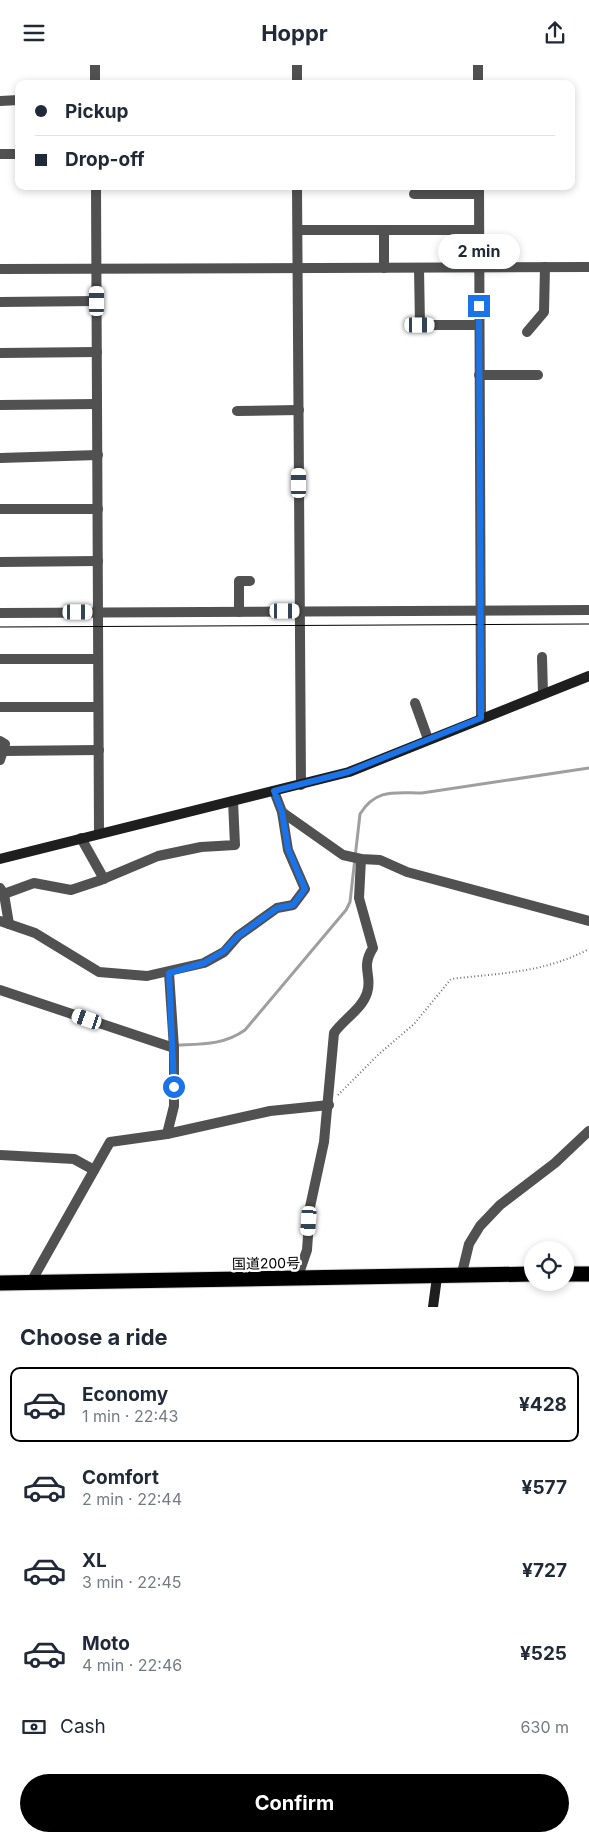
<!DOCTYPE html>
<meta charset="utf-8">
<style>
body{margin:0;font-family:Inter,"Noto Sans JP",sans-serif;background:#f6f6f7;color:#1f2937;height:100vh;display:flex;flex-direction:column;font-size:19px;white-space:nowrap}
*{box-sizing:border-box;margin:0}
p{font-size:16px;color:#747a83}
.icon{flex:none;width:28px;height:28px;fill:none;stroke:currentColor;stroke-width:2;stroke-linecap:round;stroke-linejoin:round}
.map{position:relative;height:1242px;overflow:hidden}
.drawer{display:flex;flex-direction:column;background:#fff;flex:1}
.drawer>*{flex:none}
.hud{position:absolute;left:15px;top:15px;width:560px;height:110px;border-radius:10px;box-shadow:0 2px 8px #0003;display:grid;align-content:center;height:110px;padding:0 20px;background:#fff}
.fabs{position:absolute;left:524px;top:1176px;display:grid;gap:10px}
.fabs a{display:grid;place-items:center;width:50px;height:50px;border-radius:50%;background:#fff;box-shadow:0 2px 8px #0003;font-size:25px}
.end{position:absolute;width:22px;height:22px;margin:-11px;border:6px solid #1a73e8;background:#fff;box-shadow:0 0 0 2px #fff}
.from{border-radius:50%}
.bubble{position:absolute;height:35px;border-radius:18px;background:#fff;box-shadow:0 2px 8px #0003;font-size:16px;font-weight:700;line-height:35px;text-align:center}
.car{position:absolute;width:15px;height:30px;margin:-15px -8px;border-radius:6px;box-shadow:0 0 4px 1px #0007;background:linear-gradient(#fff 24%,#345 0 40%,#fff 0 76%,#345 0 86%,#fff 0)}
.hud b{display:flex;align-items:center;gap:18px;height:48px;font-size:19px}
.hud b+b{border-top:1px solid #e0e1e3}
.hud i{width:12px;height:12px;background:#1f2937}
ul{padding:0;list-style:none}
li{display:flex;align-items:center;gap:15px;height:75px;margin:0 10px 8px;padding:0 10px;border:2px solid transparent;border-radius:10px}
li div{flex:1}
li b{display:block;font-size:19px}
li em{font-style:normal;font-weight:700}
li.current{border-color:#000}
li>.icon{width:45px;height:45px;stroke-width:1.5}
h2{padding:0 20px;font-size:22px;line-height:60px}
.pay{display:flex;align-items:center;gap:12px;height:55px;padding:0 20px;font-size:19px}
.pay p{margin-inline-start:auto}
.action{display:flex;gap:10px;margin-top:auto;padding:10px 20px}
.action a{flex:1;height:58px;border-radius:30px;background:#000;color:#fff;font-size:20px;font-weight:700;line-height:58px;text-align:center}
header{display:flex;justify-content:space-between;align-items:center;height:65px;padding:0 20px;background:#fff;font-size:22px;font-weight:700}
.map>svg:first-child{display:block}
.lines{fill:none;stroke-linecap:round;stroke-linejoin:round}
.stream{stroke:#9f9f9f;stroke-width:3}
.highway-casing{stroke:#dbdbdb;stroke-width:17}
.path{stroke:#737373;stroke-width:2;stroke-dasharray:1 2.5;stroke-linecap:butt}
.street{stroke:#515151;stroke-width:10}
.secondary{stroke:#1e1e1e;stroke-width:10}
.highway{stroke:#000;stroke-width:15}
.tram{stroke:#000;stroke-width:1}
.route{stroke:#1a73e8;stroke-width:6}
.labels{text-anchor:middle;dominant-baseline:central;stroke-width:5;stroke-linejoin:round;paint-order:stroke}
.street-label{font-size:14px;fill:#000;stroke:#fff}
</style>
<header><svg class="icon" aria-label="menu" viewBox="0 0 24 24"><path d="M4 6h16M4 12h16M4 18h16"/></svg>Hoppr<svg class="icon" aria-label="share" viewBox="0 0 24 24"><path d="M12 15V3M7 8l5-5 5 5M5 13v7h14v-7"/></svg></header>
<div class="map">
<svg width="589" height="1242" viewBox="0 0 589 1242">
<rect width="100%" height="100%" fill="#fff"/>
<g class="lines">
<!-- stream -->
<path class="stream" d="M178 980C202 979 224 980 245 965L346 845 350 837 360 749C376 723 395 728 422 728L589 703"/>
<!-- highway casing -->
<g class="highway-casing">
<g id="highway">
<path d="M565 1209H589"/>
<path d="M0 1218 532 1209"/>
</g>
</g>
<!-- path -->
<path class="path" d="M338 1030 379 989 414 959 451 914C500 908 544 908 589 884"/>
<!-- street -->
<g class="street">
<path d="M95 0V19"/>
<path d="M297 0V19"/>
<path d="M478 0V19"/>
<path d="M0 36 19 35"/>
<path d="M0 89H19"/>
<path d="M96 121 99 769"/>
<path d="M297 121 301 720"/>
<path d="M479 121 481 653"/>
<path d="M414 129H478"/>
<path d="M298 165H479"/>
<path d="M384 165V203"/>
<path d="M419 203 420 260H479"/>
<path d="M0 204 589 202"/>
<path d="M0 237 97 236"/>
<path d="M527 267 544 247 545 202"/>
<path d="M0 288 97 287"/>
<path d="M479 310H538"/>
<path d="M0 340 97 339"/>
<path d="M237 346 299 345"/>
<path d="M0 393 98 390"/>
<path d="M0 444H98"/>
<path d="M0 497 98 496"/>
<path d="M239 547V516H250"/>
<path d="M0 548 589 545"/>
<path d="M542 592 543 629"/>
<path d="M0 594H98"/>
<path d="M415 638 428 674"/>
<path d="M0 642H98"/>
<path d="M0 676 5 679 0 695"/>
<path d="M3 686 99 685"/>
<path d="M282 747 343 790 361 794 380 795 407 807 589 856"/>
<path d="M81 773 104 814"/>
<path d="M0 823 4 829 9 859"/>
<path d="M4 829 34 818 71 825 101 815 158 791 201 782 235 780 233 736"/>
<path d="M0 856 35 868 99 907 147 911 204 898 224 887 238 871 277 843 293 840 305 824 288 785 282 747 274 726"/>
<path d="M0 925 174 983 169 908"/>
<path d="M167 1069 174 1041V983"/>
<path d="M0 1090 74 1094 94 1105"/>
<path d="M461 1212 469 1179 480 1161 500 1140 555 1098 589 1066"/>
<path d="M297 1214 307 1185 310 1142 324 1077 334 968C344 954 362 944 367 928 373 911 360 903 373 883L359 833 361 794"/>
<path d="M31 1217 110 1077 167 1069 270 1046 329 1040"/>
</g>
<!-- secondary -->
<g class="secondary">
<path d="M0 794 349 707 589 611"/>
<path d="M433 1242 437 1212"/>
</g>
<!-- highway -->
<use href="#highway" class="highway"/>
<!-- tram -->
<path class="tram" d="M0 562 589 559"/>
</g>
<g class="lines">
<!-- route -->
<path class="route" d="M174 1022 169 908 204 898 224 886 238 871 277 843 293 840 305 824 288 784 282 747 274 726 348 707 481 653 479 241"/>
</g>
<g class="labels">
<!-- street labels -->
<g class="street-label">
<text transform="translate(266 1198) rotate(-1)">国道200号</text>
</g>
</g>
</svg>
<div class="fabs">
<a><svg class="icon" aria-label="locate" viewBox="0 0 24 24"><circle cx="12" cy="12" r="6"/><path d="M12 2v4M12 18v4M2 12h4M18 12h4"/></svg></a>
</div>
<i class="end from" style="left:174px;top:1022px"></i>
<i class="end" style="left:479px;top:241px"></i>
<div class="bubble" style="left:438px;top:169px;width:82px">2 min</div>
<i class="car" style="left:97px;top:236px;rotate:0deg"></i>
<i class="car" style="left:420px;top:260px;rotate:90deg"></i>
<i class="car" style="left:299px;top:418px;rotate:0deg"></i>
<i class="car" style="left:285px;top:546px;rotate:90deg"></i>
<i class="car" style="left:78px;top:547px;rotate:90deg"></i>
<i class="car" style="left:87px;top:954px;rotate:289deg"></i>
<i class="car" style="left:309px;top:1156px;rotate:184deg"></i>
<div class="hud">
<b><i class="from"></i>Pickup</b>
<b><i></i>Drop-off</b>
</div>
</div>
<section class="drawer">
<h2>Choose a ride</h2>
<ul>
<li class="current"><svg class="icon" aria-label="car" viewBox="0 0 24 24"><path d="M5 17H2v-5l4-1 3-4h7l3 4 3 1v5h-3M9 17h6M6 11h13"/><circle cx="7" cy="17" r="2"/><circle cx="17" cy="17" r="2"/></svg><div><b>Economy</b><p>1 min · 22:43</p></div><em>¥428</em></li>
<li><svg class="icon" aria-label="car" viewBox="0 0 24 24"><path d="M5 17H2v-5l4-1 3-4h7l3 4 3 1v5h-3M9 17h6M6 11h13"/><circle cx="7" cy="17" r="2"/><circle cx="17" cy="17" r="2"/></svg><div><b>Comfort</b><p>2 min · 22:44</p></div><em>¥577</em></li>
<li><svg class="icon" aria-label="car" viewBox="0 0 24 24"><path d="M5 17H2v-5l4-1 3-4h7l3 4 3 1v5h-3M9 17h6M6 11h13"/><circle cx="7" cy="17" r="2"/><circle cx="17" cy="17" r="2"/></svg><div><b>XL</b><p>3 min · 22:45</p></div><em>¥727</em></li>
<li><svg class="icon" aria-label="car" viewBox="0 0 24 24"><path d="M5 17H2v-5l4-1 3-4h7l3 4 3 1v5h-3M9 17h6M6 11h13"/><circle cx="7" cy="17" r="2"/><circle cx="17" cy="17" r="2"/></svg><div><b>Moto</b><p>4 min · 22:46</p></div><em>¥525</em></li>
</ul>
<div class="pay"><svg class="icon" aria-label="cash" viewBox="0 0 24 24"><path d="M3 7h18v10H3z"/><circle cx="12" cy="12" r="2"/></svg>Cash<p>630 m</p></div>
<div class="action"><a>Confirm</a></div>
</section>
